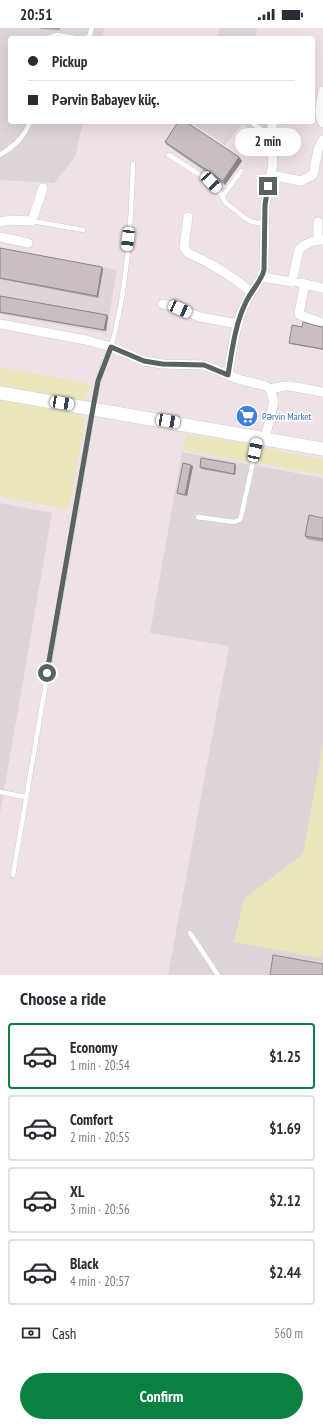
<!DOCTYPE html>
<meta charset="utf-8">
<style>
body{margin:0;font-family:"PT Sans Narrow",sans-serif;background:#f7f7f7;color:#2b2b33;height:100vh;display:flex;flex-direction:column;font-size:15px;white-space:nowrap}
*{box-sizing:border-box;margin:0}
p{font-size:13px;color:#7c7c81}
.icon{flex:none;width:22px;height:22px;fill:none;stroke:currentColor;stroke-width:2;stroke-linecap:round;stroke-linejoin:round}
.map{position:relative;height:947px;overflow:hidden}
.side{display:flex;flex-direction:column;background:#fff;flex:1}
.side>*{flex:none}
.guide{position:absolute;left:8px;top:8px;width:307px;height:88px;border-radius:4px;box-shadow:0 4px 16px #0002;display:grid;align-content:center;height:88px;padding:0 20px;background:#fff}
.end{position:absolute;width:18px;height:18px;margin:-9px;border:5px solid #5a645f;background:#fff;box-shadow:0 0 0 2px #fff}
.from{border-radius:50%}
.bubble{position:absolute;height:28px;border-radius:14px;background:#fff;box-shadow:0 4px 16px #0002;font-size:13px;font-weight:600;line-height:28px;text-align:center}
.car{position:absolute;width:12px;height:24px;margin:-12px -6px;border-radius:5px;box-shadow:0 0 3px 1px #0007;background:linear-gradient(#fff 24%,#345 0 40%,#fff 0 76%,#345 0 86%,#fff 0)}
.guide b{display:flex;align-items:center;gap:14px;height:38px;font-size:15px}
.guide b+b{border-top:1px solid #e1e1e2}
.guide i{width:10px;height:10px;background:#2b2b33}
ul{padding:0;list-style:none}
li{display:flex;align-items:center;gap:12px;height:66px;margin:0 8px 6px;padding:0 12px;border:2px solid #e1e1e2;border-radius:4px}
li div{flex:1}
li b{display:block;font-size:15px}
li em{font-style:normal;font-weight:600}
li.selected{border-color:#0b8043}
li>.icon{width:36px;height:36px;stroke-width:1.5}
h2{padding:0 20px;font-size:18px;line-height:48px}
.pay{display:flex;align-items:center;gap:10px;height:44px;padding:0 20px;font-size:15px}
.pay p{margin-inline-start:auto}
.button{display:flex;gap:8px;margin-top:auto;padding:8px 20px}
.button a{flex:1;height:46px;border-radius:24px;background:#0b8043;color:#fff;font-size:16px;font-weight:600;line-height:46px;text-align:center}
.status{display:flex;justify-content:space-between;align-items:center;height:28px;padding:0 20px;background:#fff;direction:ltr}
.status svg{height:11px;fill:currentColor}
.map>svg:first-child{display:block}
.industrial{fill:#ddd5d7}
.green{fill:#e9e6bc}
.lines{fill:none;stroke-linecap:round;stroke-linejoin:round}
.lane-casing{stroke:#c6cecb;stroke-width:5.5}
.street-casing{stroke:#c6cecb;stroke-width:10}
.secondary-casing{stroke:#c8d2ce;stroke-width:14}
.lane{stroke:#fff;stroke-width:4.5}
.street{stroke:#fff;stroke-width:9}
.secondary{stroke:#fff;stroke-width:13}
.wall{fill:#ada4a7}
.shaded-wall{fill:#8d8688}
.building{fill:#c9bfc2;stroke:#8d8688}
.route{stroke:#5a645f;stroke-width:5}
.labels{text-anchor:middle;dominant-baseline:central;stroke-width:3;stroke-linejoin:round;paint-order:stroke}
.shop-label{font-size:10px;fill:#366cbe;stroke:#fff;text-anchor:start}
</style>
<div class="status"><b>20:51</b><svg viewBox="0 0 49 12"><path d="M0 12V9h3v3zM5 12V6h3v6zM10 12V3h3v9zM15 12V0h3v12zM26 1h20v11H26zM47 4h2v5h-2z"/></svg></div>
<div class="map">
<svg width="323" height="947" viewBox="0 0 323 947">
<rect width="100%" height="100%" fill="#efe2e6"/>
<!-- industrial -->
<g class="industrial">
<path d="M0 0H104L102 10H10V94H83L75 129 54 155 0 152Z"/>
<path d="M220 0H257L255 10H217Z"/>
<path d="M195 94H270L268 103 265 111 242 96 225 117 194 97Z"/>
<path d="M0 220 117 242 106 305 0 286Z"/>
<path d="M182 424 323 450V947H168L229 618 150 605Z"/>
<path d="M0 475 52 485 0 786Z"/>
</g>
<!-- green -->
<g class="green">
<path d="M0 339 91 356 85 373 0 359Z"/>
<path d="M0 372 79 385 85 392 69 481 0 469Z"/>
<path d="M186 406 250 416 248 434 182 422Z"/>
<path d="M263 420 323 431V447L257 435Z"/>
<path d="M323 716V919L321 930 234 914 244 871 303 826Z"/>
</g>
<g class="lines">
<!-- lane casing -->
<g class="lane-casing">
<g id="lane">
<path d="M47 10 57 7 75 10"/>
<path d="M86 10 89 9 92 0"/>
<path d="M251 94 270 108"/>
<path d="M0 127C15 117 23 111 30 94"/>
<path d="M169 127 211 154 219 163 226 175 245 190 252 194 265 196"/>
<path d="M222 169 241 143"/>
<path d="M32 193 83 202"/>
<path d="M198 489 234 494 239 492 241 489 258 411"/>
<path d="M0 764 26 769"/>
<path d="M13 847 93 380C96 364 99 348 105 332 109 323 113 314 115 304 128 249 131 192 133 136"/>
<path d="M190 905 218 947"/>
</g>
</g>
<!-- street casing -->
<g class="street-casing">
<g id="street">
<path d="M323 63C321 75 317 84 323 95"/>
<path d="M255 108 271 116"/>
<path d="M271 147 301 153 313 147 318 121 323 112"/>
<path d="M188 189 184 219 188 225C213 236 231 247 251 264"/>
<path d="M0 194 11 192 32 193 43 160"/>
<path d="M0 209 28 215"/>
<path d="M318 212V194"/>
<path d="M262 249 292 254 299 222C305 215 314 212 323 212"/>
<path d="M300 255 323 260"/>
<path d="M305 256 299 285 300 287 320 294"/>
<path d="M163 276 175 279 200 289 238 296"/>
<path d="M0 296 86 312 111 319 144 333 162 336 204 337 238 351 266 358 270 361 274 374 265 410"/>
<path d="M228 347C232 323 235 296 246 274 251 263 261 254 264 242L265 177 273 136 270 108 273 94"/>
<path d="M270 361 284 358H290L322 364"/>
</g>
</g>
<!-- secondary casing -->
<g class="secondary-casing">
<path id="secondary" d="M0 365 323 421"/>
</g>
<!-- lane -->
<use href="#lane" class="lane"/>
<!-- street -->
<use href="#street" class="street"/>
<!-- secondary -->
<use href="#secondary" class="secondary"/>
</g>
<!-- wall -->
<g class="wall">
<path d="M40 0H60V2L41 1Z"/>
<path d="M165 114 239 129 242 133 225 157 167 117Z"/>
<path d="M0 220 102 239 103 241 98 270 0 251Z"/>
<path d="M0 268 107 287 108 289 106 303 0 285Z"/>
<path d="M317 298 323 299V322L290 316 289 315 302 299Z"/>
<path d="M257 385 256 394 240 391 239 389Z"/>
<path d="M193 438 187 468 178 466 177 465Z"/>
<path d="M236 438 235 447 201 441 200 439Z"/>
<path d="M323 490V514L307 511 305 508Z"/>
</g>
<!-- shaded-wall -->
<g class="shaded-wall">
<path d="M239 129 242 133 225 157 223 153Z"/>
<path d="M102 239 103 241 98 270 97 268Z"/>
<path d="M107 287 108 289 106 303 104 302Z"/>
<path d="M256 383 257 385 256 394 254 392Z"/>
<path d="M235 436 236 438 235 447 234 446Z"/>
<path d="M191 437 193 438 187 468 185 467Z"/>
</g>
<!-- building -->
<g class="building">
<path d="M178 94H186L239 129 223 153 165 114Z"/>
<path d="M0 220 102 239 97 268 0 250Z"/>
<path d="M0 268 107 287 104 302 0 284Z"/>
<path d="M303 294 317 298 323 299V321L289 315 292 297 302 299Z"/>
<path d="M241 381 256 383 254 392 239 389Z"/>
<path d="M201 430 235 436 234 446 200 439Z"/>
<path d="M183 435 191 437 185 467 177 465Z"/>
<path d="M309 487 323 490V511L305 508Z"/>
<path d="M273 927 323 936V947H270Z"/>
</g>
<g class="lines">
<!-- route -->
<path class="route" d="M47 645 93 380 98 353 111 319 144 333 162 336 204 337 228 347C232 323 235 296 246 274 251 263 261 254 264 242L265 177 268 158"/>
</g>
<!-- icons -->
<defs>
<g id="supermarket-disc" transform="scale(1.15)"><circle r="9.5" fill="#3f7fe0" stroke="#fff"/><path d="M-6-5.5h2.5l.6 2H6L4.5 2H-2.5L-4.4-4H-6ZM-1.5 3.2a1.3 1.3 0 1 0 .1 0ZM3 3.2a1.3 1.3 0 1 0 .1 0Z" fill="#fff"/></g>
</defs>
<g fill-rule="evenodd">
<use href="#supermarket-disc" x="247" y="388"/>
</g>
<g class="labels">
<!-- shop labels -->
<g class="shop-label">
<text x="262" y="388">Pərvin Market</text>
</g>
</g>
</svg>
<i class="end from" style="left:47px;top:645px"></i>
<i class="end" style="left:268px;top:158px"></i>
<div class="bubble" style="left:235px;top:100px;width:66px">2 min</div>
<i class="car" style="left:211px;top:154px;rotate:137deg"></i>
<i class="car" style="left:128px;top:211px;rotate:186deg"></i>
<i class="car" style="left:180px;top:281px;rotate:114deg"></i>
<i class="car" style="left:62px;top:375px;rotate:99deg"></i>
<i class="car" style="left:168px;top:393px;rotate:100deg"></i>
<i class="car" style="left:255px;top:422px;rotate:12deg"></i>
<div class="guide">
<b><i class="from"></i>Pickup</b>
<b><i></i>Pərvin Babayev küç.</b>
</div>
</div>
<section class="side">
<h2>Choose a ride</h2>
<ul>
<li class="selected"><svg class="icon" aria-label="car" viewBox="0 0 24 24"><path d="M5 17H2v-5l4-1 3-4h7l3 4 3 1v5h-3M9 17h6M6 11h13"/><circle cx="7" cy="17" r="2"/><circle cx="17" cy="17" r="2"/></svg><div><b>Economy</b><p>1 min · 20:54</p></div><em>$1.25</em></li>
<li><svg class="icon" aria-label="car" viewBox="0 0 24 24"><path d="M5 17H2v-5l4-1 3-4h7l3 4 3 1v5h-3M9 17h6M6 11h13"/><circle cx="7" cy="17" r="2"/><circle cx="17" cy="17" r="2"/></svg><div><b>Comfort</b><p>2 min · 20:55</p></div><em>$1.69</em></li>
<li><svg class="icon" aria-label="car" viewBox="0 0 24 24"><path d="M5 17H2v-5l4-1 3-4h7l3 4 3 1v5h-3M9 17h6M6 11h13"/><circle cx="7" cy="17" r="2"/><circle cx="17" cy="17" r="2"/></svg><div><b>XL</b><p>3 min · 20:56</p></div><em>$2.12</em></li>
<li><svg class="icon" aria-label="car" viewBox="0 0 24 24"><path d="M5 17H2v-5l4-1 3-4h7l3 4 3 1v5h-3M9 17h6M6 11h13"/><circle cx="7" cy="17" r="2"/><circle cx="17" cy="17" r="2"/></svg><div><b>Black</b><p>4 min · 20:57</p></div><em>$2.44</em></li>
</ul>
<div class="pay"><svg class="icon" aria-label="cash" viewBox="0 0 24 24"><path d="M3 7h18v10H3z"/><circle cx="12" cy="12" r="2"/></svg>Cash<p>560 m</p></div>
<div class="button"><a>Confirm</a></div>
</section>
